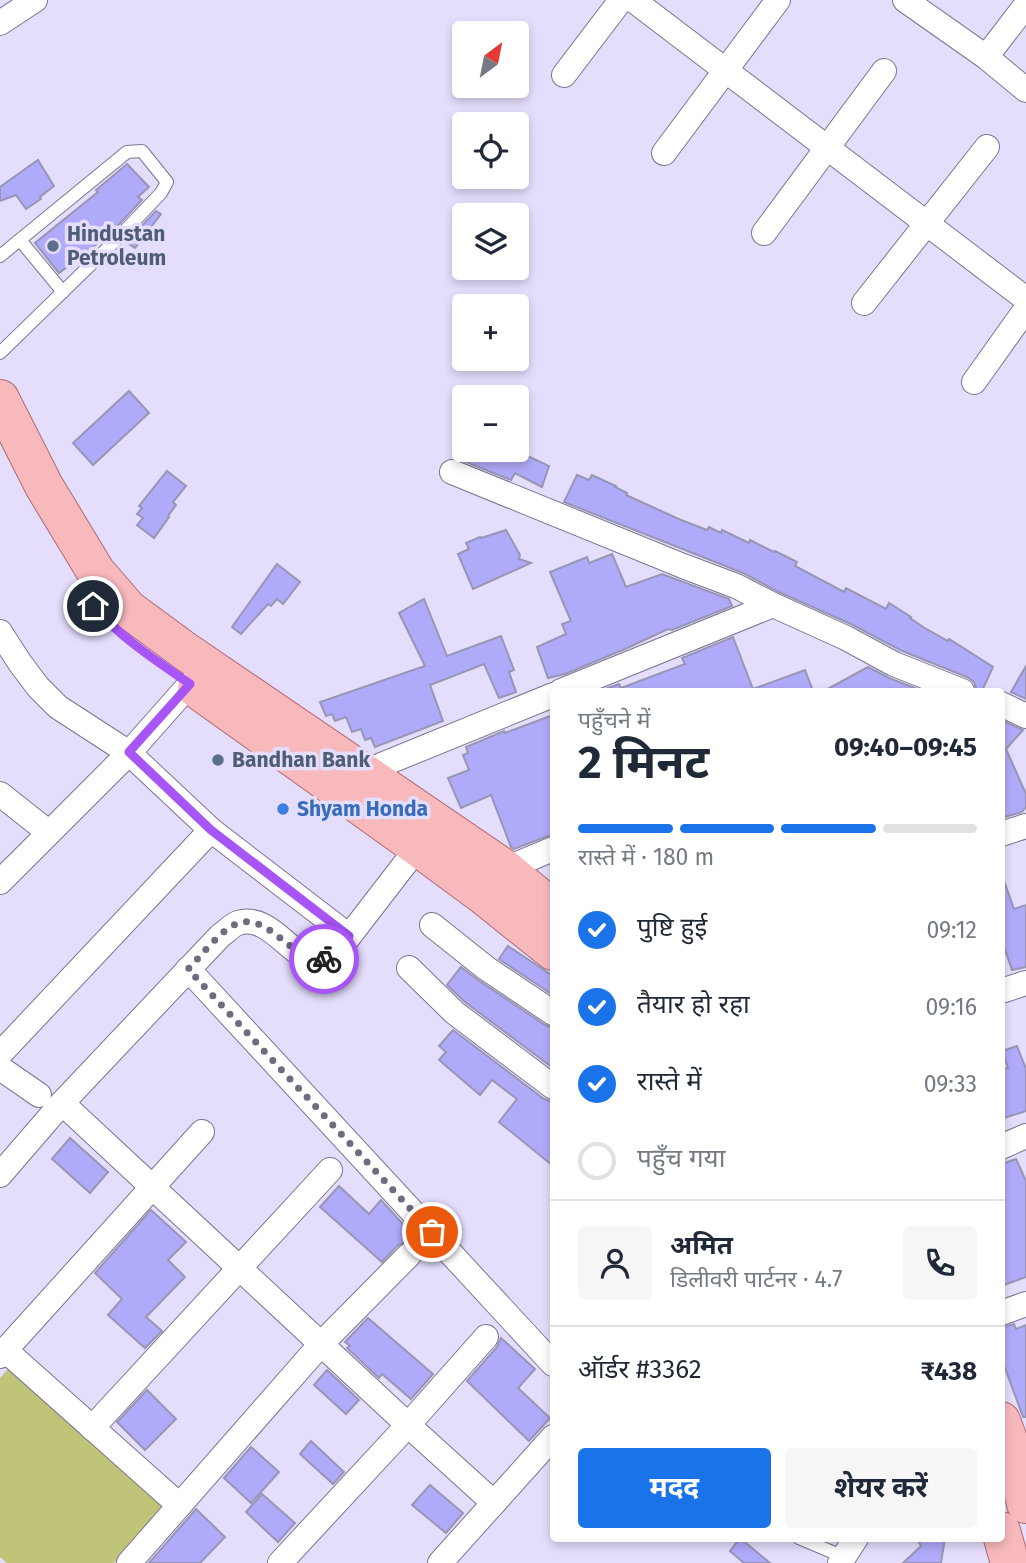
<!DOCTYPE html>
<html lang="hi">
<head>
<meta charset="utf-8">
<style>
	:root { --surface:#fff; --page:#f6f6f7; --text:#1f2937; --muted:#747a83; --line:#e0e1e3; --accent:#1a73e8 }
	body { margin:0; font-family:"Fira Sans","Noto Sans Devanagari",sans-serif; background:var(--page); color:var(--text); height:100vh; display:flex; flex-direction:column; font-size:26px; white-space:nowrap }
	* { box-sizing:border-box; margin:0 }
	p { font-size:23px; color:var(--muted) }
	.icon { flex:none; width:38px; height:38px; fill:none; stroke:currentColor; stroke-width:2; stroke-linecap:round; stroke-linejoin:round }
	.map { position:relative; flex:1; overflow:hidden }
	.side { position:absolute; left:550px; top:688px; width:455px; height:854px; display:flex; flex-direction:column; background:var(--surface); border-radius:7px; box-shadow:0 4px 10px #0003 }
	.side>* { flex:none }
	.needle { width:46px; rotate:32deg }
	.controls { position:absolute; left:452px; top:21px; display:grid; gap:14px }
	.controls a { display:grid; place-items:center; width:77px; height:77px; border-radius:7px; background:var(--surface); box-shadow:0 4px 10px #0003; font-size:35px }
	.pin { position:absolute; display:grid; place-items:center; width:60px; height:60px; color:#fff; margin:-30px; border:4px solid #fff; border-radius:50%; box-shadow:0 2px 7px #0007 }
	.courier { position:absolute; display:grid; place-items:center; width:70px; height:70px; margin:-35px; border:5px solid #a855f7; border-radius:50%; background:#fff; color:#222; box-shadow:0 2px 9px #0007 }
	.headline em { font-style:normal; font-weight:700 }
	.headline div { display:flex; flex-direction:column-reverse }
	.headline { display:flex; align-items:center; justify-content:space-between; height:119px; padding:0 28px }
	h1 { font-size:46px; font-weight:700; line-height:52px }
	.bar { display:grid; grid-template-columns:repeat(4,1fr); gap:10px 7px; align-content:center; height:84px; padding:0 28px }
	.bar i { height:9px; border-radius:5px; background:var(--line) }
	.bar .selected { background:var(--accent) }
	.bar p { grid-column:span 4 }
	.line { display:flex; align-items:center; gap:18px; padding:0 28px; border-top:2px solid var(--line) }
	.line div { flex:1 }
	.round { display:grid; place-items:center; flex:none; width:74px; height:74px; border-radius:7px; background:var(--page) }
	ol { padding:0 28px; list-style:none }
	li { display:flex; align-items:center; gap:21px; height:77px }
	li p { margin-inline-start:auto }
	li .icon { padding:7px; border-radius:50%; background:var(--accent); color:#fff; stroke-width:4 }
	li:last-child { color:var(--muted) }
	li i { width:38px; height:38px; border:4px solid var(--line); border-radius:50% }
	.action { display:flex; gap:14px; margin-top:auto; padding:14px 28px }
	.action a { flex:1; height:80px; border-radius:7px; background:var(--accent); color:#fff; font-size:28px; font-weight:700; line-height:80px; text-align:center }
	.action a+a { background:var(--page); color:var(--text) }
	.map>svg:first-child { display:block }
	.green { fill:#bfc478 }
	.building { fill:#b0aafa; stroke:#9796b3; stroke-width:2 }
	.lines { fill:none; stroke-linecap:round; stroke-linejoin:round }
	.service-casing { stroke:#7c7490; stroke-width:14 }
	.minor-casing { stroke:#7c7490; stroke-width:26 }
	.primary-casing { stroke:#af6a72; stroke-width:40 }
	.service { stroke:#fff; stroke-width:12 }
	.minor { stroke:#fff; stroke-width:24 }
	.primary { stroke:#f8b9bd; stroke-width:38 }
	.done { stroke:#706b7d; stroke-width:7; stroke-dasharray:0 12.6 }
	.route { stroke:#a855f7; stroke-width:9 }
	.service-dot { fill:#5c6f8a; stroke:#e5ddfc; stroke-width:2.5 }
	.shop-dot { fill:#3f7fe0; stroke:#e5ddfc; stroke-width:2.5 }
	.labels { text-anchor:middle; stroke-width:7; stroke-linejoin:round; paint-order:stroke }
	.service-label { font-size:21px; font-weight:bold; fill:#4e5e75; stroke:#e5ddfc; text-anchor:start }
	.shop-label { font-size:21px; font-weight:bold; fill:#366cbe; stroke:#e5ddfc; text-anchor:start }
</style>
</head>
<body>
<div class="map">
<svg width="1026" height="1563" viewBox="0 0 1026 1563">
	<rect width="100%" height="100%" fill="#e5ddfc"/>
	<polygon class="green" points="8,1369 164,1508 114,1563 7,1563 0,1557 0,1378"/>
	<g class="building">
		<polygon points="38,160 54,186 40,197 41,199 26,209 16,195 0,201 0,187"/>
		<polygon points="127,164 149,187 138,197 142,200 111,233 59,273 35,243 98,192 96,190"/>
		<polygon points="156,211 161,214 135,248 126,242"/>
		<polygon points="129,391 149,413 93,465 73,443"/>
		<polygon points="466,450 515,450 549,466 542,487 515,473 511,480 461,460"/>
		<polygon points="167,471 186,486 173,502 176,505 168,516 169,517 154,538 137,525 143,518 137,514 142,508 139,506"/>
		<polygon points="577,475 589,480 592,475 616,486 615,487 627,493 626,495 681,520 707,530 709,527 721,533 722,530 749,543 750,540 774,552 775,551 797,562 795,566 844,592 846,588 886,609 889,603 911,617 910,618 923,627 948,641 949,639 993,667 982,691 977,691 974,682 967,677 900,650 853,625 779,592 743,573 564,502"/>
		<polygon points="506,530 520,555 519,559 531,563 473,589 458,554 469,549 466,543 480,537 481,538"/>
		<polygon points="612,554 626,587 662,574 729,599 732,606 672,630 668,629 625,649 565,674 548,678 537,647 566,634 562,624 571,621 550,572 587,557 589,563"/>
		<polygon points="277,564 300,582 283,604 277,599 271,606 268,604 241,634 232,627"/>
		<polygon points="424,599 447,656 501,636 514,670 509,672 516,692 499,698 484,664 430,685 443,721 375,747 371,738 365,740 361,729 352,732 346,717 335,721 332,714 326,716 320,702 425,666 399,613"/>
		<polygon points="733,637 753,689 805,670 813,691 600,691 619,684 621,688 685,664 682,658"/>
		<polygon points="1026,666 1026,699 1011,692"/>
		<polygon points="868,667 889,678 922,691 824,691"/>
		<polygon points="553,715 553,834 514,849 511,847 491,795 461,808 448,778 469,770 463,755 468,753 466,747 504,731 505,733"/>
		<polygon points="1001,720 1023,730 1006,749 1026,794 1026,807 1022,812 1001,818"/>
		<polygon points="1001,878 1003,878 1014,909 1026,905 1026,967 1012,970 1001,938"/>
		<polygon points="508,946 553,976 553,995 499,959"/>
		<polygon points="461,967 478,980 545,1025 553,1028 553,1068 465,1002 447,985"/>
		<polygon points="453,1030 544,1099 553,1102 553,1166 499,1122 517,1099 492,1080 480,1095 439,1060 446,1052 439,1046"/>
		<polygon points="1017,1046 1026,1069 1026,1111 1001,1119 1001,1070 1008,1068 1002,1051"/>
		<polygon points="70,1138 108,1172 90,1193 52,1159"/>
		<polygon points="1016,1159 1026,1181 1026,1277 1001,1286 1001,1164"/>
		<polygon points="339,1186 369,1214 381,1200 413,1235 408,1241 398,1245 382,1262 320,1207"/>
		<polygon points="151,1210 186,1242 168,1260 185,1277 146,1317 162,1331 145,1348 108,1315 122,1299 95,1273"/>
		<polygon points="368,1318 433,1374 411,1399 382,1374 379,1378 347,1348 350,1346 345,1342"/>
		<polygon points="1014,1324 1016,1329 1026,1325 1026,1417 1023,1417 1001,1357 1001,1328"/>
		<polygon points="501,1338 535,1369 518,1388 550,1418 529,1441 467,1381 497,1347"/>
		<polygon points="327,1370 359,1400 346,1414 314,1385"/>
		<polygon points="147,1390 176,1419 145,1450 117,1422"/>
		<polygon points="311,1441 344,1472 333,1484 300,1454"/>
		<polygon points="251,1447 279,1472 251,1503 224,1478"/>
		<polygon points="430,1485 463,1513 446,1533 412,1505"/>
		<polygon points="262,1494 295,1523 278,1542 246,1512"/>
		<polygon points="196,1509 225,1537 200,1563 149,1563"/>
		<polygon points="740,1538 770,1563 744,1563 730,1551"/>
		<polygon points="917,1538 945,1538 941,1563 903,1563 921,1546"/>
	</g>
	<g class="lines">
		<g class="service-casing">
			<g id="service">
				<polyline points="20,240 63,292"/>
				<polyline points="0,256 127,152 142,151 167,182 161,193 116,240 0,353"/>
				<polyline points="799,1538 844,1557"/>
			</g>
		</g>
		<g class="minor-casing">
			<g id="minor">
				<polyline points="633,0 1026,299"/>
				<polyline points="905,0 986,57 1026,90"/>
				<polyline points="0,23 35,0"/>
				<polyline points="986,57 1026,5"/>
				<polyline points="564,75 621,0"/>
				<polyline points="664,153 778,0"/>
				<polyline points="764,233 884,71"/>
				<polyline points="864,303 987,147"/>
				<polyline points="974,382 1026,309"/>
				<polyline points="452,472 683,566 736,586 773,605 846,638 894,664 962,691"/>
				<polyline points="0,632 20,663 38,687 58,707 129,753 211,830 349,936"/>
				<polyline points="561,691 773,605"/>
				<polyline points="1001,704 1026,716"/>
				<polyline points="364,772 553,695"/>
				<polyline points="0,794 48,832"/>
				<polyline points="1001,834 1026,826"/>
				<polyline points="505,869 553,849"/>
				<polyline points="0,882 129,753 190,684"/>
				<polyline points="432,925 486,968 553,1013"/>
				<polyline points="409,968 455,1013 553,1087"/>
				<polyline points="188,969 553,1364"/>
				<polyline points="1001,991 1026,983"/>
				<polyline points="0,1054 211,830"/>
				<polyline points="0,1068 39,1095"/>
				<polyline points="62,1103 408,1425 494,1503"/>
				<polyline points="1001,1147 1026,1136"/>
				<path d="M0,1175L62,1103L220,936C226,932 232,925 238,923C270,913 290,958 316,960C324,961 331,956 337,952L418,847"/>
				<polyline points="1001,1313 1026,1304"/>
				<polyline points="5,1350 179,1505"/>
				<polyline points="0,1356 202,1132"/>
				<polyline points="92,1428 330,1170"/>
				<polyline points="129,1563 321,1344 409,1255"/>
				<polyline points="280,1563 408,1425 486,1337"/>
				<polyline points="440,1563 553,1437"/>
				<polyline points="840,1563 856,1538"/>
			</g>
		</g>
		<g class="primary-casing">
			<g id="primary">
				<polyline points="0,399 44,486 96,572 128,609 185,651 505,869 553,909"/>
				<polyline points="197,689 418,847 483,895 553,951"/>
				<polyline points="1001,1421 1016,1461 1026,1504"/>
				<polyline points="1001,1531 1010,1563"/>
			</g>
		</g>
		<use href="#service" class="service"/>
		<use href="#minor" class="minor"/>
		<use href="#primary" class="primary"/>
	</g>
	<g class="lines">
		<path class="done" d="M324,959C293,964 268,910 236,924C221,930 200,957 188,969L432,1232"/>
		<path class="route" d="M93,606C120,637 155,660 190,684L129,752L211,830L349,936L337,952L324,959"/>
	</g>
	<g class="service-dot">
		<circle cx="53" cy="246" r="7"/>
		<circle cx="218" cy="760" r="7"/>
	</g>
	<circle class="shop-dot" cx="283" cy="809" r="7"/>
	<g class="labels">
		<g class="service-label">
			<text x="67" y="241">Hindustan<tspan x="67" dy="24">Petroleum</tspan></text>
			<text x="232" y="767">Bandhan Bank</text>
		</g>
		<g class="shop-label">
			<text x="297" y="816">Shyam Honda</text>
		</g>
	</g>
</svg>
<div class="controls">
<a><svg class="needle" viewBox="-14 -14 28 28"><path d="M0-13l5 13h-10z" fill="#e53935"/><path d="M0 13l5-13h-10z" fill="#747a83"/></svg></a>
<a><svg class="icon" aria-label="locate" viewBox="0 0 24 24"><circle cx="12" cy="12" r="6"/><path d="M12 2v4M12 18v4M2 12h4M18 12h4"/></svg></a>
<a><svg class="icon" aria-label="layers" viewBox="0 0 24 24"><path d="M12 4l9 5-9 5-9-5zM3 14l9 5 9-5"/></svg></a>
<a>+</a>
<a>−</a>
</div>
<div class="pin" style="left:432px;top:1232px;background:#ea580c"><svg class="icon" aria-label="bag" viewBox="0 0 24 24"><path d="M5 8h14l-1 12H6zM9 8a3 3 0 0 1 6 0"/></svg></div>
<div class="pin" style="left:93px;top:606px;background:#1f2937"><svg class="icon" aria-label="home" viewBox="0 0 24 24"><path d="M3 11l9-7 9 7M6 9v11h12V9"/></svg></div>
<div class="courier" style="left:324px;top:959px"><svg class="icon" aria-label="bike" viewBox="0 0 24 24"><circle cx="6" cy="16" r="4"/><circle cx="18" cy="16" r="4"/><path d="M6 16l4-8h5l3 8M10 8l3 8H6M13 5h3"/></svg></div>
<section class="side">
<div class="headline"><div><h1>2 मिनट</h1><p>पहुँचने में</p></div><em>09:40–09:45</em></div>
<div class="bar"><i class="selected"></i><i class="selected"></i><i class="selected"></i><i></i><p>रास्ते में · 180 m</p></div>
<ol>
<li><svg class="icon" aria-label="check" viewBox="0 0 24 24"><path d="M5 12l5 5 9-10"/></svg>पुष्टि हुई<p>09:12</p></li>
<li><svg class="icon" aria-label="check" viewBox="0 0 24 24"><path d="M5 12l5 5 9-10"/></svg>तैयार हो रहा<p>09:16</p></li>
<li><svg class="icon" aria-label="check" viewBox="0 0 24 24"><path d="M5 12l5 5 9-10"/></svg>रास्ते में<p>09:33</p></li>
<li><i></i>पहुँच गया</li>
</ol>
<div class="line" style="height:126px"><a class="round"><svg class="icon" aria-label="person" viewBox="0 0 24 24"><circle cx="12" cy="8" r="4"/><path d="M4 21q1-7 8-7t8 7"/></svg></a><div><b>अमित</b><p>डिलीवरी पार्टनर · 4.7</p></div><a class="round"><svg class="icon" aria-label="phone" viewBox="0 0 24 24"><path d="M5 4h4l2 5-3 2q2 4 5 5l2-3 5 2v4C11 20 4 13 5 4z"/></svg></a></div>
<div class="line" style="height:91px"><div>ऑर्डर #3362</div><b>₹438</b></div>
<div class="action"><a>मदद</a><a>शेयर करें</a></div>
</section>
</div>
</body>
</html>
